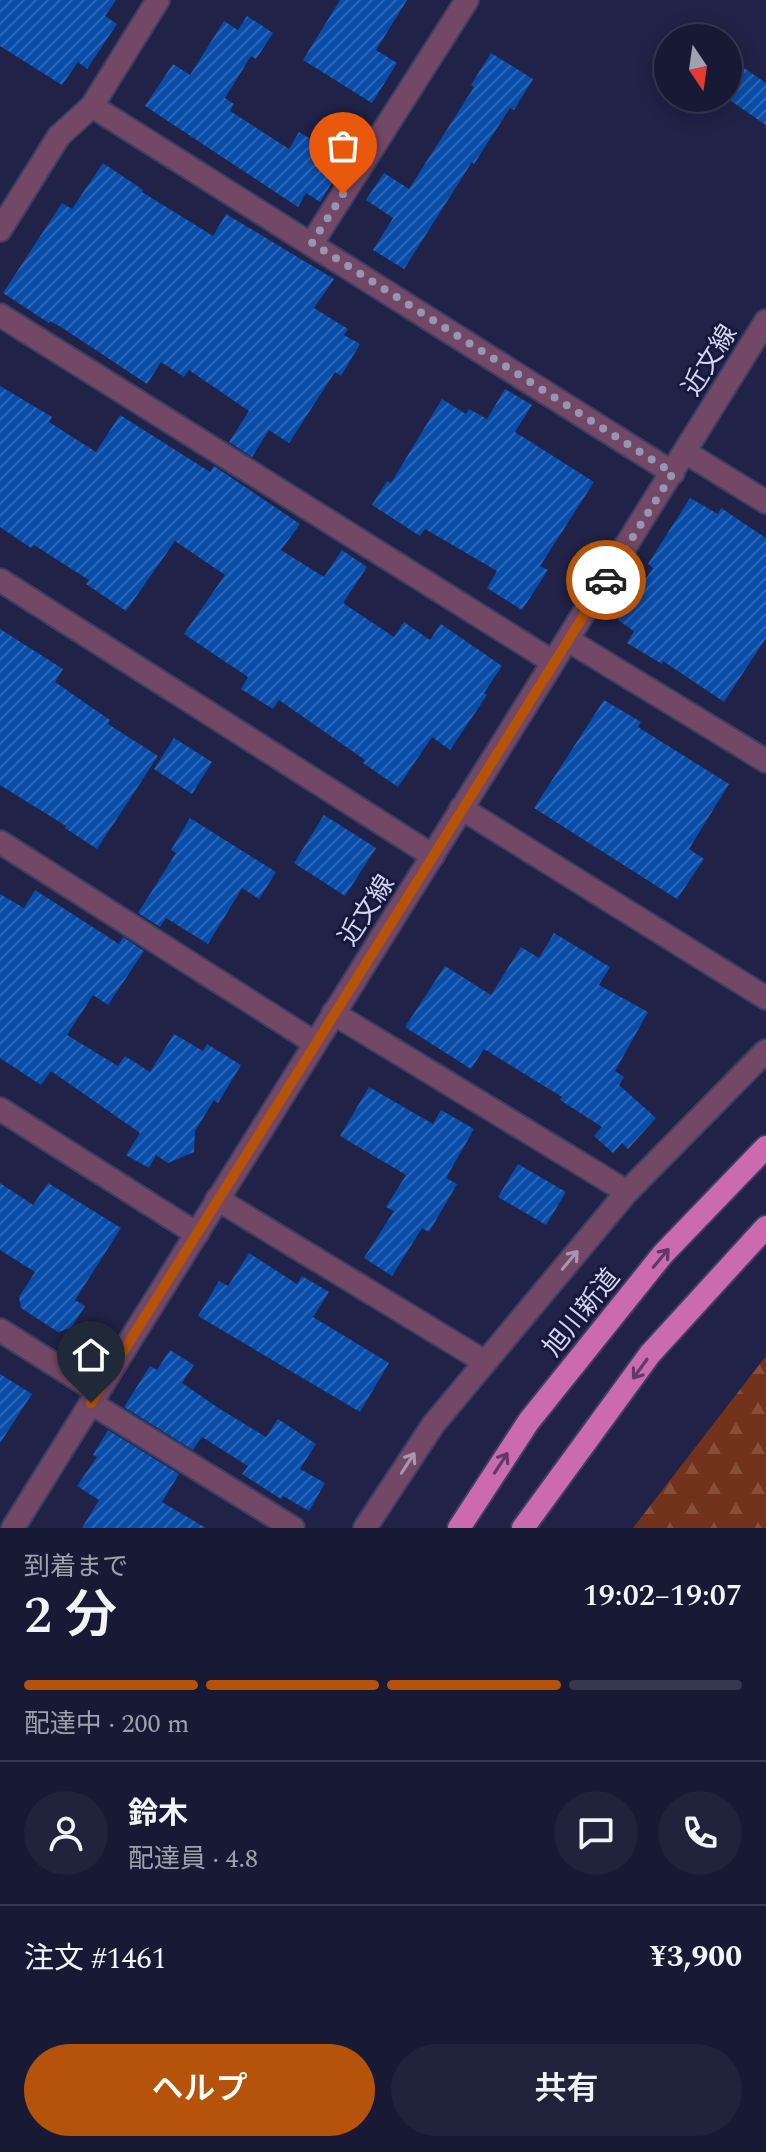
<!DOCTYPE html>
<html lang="ja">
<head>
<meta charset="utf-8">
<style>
	:root { --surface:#181a35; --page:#21233d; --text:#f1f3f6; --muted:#9fa1ad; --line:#363850; --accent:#b45309 }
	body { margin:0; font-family:Spectral,"Noto Sans JP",serif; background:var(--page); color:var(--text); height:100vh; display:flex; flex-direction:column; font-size:30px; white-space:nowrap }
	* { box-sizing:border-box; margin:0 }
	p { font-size:26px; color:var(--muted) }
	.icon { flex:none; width:44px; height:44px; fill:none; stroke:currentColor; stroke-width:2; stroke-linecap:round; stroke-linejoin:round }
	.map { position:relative; height:1528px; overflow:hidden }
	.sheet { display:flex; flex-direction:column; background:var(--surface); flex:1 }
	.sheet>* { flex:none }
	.needle { width:52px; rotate:167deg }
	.tools { position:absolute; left:654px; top:24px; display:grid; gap:16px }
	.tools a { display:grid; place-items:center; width:88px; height:88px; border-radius:50%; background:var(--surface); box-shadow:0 4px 20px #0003,0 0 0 2px var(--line); font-size:40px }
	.pin { position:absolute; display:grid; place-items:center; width:68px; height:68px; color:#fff; margin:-82px -34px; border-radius:50% 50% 50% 0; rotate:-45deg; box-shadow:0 0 8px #0007 }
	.pin .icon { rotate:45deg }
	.courier { position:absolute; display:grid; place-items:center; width:80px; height:80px; margin:-40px; border:6px solid #b45309; border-radius:50%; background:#fff; color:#222; box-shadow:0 2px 10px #0007 }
	.overview em { font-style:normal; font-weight:600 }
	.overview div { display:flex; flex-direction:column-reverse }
	.overview { display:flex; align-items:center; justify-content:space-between; height:136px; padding:0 24px }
	h1 { font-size:52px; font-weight:600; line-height:60px }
	.bar { display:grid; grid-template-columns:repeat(4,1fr); gap:12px 8px; align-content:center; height:96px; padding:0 24px }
	.bar i { height:10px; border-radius:6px; background:var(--line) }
	.bar .current { background:var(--accent) }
	.bar p { grid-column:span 4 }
	.line { display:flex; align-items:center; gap:20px; padding:0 24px; border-top:2px solid var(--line) }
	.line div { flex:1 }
	.round { display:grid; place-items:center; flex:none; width:84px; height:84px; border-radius:42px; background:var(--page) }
	.button { display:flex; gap:16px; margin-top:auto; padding:16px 24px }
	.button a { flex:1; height:92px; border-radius:48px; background:var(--accent); color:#fff; font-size:32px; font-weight:600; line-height:92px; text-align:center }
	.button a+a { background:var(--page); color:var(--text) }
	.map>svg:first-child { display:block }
	.forest { fill:url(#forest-firs) }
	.building { fill:url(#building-hatch) }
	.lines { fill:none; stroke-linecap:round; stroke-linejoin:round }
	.minor-casing { stroke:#3c3f62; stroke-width:26 }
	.tertiary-casing { stroke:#3c3f62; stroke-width:26 }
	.trunk-casing { stroke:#3c3f62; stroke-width:26 }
	.minor { stroke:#734766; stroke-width:22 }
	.tertiary { stroke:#734766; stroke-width:22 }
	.trunk { stroke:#cc6ab0; stroke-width:22 }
	.oneway { stroke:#5f396a }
	.oneway2 { stroke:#a796b1 }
	.done { stroke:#9497b4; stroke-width:8; stroke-dasharray:0 14.4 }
	.route { stroke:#b45309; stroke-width:10 }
	.labels { text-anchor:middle; stroke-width:6; stroke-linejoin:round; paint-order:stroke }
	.street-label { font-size:26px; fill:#d2d6ef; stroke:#17183c }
</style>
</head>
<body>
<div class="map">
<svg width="766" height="1528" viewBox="0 0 766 1528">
	<defs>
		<pattern id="forest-firs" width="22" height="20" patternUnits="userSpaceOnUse" patternTransform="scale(2)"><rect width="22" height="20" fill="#73321b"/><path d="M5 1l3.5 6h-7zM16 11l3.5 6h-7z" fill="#864f3c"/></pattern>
		<pattern id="building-hatch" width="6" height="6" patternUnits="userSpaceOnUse" patternTransform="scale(2)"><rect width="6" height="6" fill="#094daa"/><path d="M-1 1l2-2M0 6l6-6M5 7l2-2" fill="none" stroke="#2c66b6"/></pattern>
	</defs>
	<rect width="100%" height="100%" fill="#202247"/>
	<polygon class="forest" points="766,1356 766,1528 633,1528"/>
	<g class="building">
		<polygon points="0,0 116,0 105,16 117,24 87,69 78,62 62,85 0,46"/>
		<polygon points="340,0 407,0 376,50 397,63 372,103 303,60"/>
		<polygon points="247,16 273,33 256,59 251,56 225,98 234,104 230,111 289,149 299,132 346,160 320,202 306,193 298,207 145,106 173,64 190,75 224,21 238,30"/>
		<polygon points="491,53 533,79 514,110 510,108 474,164 472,162 404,269 373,250 393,218 366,200 384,173 409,189 474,87 471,85"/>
		<polygon points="728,57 766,83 766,125 728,99"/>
		<polygon points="103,163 143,190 142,192 213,236 226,214 334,279 314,308 348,329 344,335 360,344 341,376 335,372 289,443 269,430 252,457 229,442 249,411 189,370 184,377 161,362 147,384 61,327 50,321 49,323 3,293 62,203 72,209"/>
		<polygon points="0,386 52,417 49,422 96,452 120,415 210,472 214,466 300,524 281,550 324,577 342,550 367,567 343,603 394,637 404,622 430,640 441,624 502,666 484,693 487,695 450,750 432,737 398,787 363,763 365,760 279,700 273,709 241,689 248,677 184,634 225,575 175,541 126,611 86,584 89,580 34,545 31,548 0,527"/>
		<polygon points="505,389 532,405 515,432 594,482 540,566 548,570 522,610 487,588 497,571 425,529 420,536 372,505 387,481 391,483 442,399 466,414 469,409 487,419"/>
		<polygon points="690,498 718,514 721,508 766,538 766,638 724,702 663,661 662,664 627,643 634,631 618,620 653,568 648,564"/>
		<polygon points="0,629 63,669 55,682 110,720 108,724 158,756 97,849 65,828 66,826 0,785"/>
		<polygon points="604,700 641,722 638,727 729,784 689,849 704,859 677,899 534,808"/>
		<polygon points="174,738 212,762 192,794 154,769"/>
		<polygon points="324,815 376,848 345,896 294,863"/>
		<polygon points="190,818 276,872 259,899 242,888 208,944 166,918 160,927 138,913 176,853 171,850"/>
		<polygon points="35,890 119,944 123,937 144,951 108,1005 93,995 67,1035 118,1066 125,1056 150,1072 174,1034 203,1051 207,1044 241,1065 218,1103 214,1100 195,1131 194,1152 168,1163 156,1155 149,1168 126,1155 140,1133 51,1071 41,1085 0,1058 0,894 24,908"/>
		<polygon points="554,933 610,967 599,985 648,1012 615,1071 624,1077 619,1085 656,1118 628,1149 622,1143 613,1153 594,1136 602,1127 560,1100 562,1097 484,1049 471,1069 405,1027 445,966 491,995 521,947 539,958"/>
		<polygon points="369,1087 433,1124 441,1110 474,1129 446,1178 457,1184 429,1232 422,1228 392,1276 364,1258 394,1211 386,1207 406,1175 340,1136"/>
		<polygon points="518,1164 566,1192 546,1225 498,1197"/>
		<polygon points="0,1183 33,1205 48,1183 121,1228 75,1300 85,1306 71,1328 58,1332 21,1308 19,1297 35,1272 0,1250"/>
		<polygon points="249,1253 297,1284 302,1276 329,1292 313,1317 389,1363 360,1412 198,1316 219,1281 228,1286"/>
		<polygon points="170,1350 194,1365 182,1383 220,1409 266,1437 278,1419 316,1444 300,1469 325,1483 309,1511 283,1496 281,1499 242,1474 248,1466 202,1437 193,1450 124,1407 150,1366 157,1370"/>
		<polygon points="0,1374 32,1394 0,1443"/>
		<polygon points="108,1430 179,1474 162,1502 206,1528 82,1528 99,1500 77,1486 97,1457 93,1455"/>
	</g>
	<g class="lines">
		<g class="minor-casing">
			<g id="minor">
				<polyline points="92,106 673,473"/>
				<polyline points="0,230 59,136 92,106 158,0"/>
				<polyline points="312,243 467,0"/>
				<polyline points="0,315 553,662"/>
				<polyline points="685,452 766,502"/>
				<polyline points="0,580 433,856"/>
				<polyline points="568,640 766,761"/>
				<polyline points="461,808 766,998"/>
				<polyline points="0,842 315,1043"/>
				<polyline points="333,1013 627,1192"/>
				<polyline points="0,1109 197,1234"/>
				<polyline points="217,1199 485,1362"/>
				<polyline points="0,1330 98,1392"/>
				<polyline points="91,1403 293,1528"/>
				<polyline points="365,1528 433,1425 627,1192 766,1051"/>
			</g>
		</g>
		<g class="tertiary-casing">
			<polyline id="tertiary" points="13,1528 766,321"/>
		</g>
		<g class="trunk-casing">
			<g id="trunk">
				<polyline points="459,1528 529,1421 663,1254 766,1147"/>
				<polyline points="523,1528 650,1354 766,1227"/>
			</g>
		</g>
		<use href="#minor" class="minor"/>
		<use href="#tertiary" class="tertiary"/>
		<use href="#trunk" class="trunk"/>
	</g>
	<defs><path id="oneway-shaft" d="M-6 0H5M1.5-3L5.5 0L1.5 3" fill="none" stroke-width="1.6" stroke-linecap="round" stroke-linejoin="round" transform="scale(2)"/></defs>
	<g class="oneway">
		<use href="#oneway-shaft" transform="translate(661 1258) rotate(-50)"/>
		<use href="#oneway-shaft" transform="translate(640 1369) rotate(126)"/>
		<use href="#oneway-shaft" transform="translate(501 1463) rotate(-57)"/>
	</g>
	<g class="oneway2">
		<use href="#oneway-shaft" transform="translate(570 1260) rotate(-50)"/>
		<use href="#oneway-shaft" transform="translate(408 1463) rotate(-57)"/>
	</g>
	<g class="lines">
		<polyline class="done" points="343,194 312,243 673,473 606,580"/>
		<polyline class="route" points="91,1403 606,580"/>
	</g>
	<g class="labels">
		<g class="street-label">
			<text transform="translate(709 360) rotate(-58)" y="9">近文線</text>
			<text transform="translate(366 910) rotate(-57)" y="9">近文線</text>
			<text transform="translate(581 1312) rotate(-51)" y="9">旭川新道</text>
		</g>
	</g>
</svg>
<div class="tools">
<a><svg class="needle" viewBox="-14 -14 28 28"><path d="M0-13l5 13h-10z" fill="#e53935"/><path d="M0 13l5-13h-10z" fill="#9fa1ad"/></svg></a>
</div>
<div class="pin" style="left:343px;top:194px;background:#ea580c"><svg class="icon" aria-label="bag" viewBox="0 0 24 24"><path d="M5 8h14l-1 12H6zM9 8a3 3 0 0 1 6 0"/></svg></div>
<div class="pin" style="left:91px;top:1403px;background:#1f2937"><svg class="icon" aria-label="home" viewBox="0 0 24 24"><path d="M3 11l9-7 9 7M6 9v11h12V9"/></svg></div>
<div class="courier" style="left:606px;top:580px"><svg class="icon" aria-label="car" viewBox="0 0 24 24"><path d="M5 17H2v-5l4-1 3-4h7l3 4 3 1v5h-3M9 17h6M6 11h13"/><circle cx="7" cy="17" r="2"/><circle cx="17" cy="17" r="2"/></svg></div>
</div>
<section class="sheet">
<div class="overview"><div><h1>2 分</h1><p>到着まで</p></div><em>19:02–19:07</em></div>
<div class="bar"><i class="current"></i><i class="current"></i><i class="current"></i><i></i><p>配達中 · 200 m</p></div>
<div class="line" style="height:144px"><a class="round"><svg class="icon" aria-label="person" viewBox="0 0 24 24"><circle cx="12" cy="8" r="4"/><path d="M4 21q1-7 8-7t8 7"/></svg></a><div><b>鈴木</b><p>配達員 · 4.8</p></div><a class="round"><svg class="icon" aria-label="chat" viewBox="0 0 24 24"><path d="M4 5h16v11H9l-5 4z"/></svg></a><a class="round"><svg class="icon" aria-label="phone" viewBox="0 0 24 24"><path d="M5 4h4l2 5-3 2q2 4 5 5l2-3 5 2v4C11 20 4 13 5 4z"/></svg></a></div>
<div class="line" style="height:104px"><div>注文 #1461</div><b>¥3,900</b></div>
<div class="button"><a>ヘルプ</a><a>共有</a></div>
</section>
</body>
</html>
